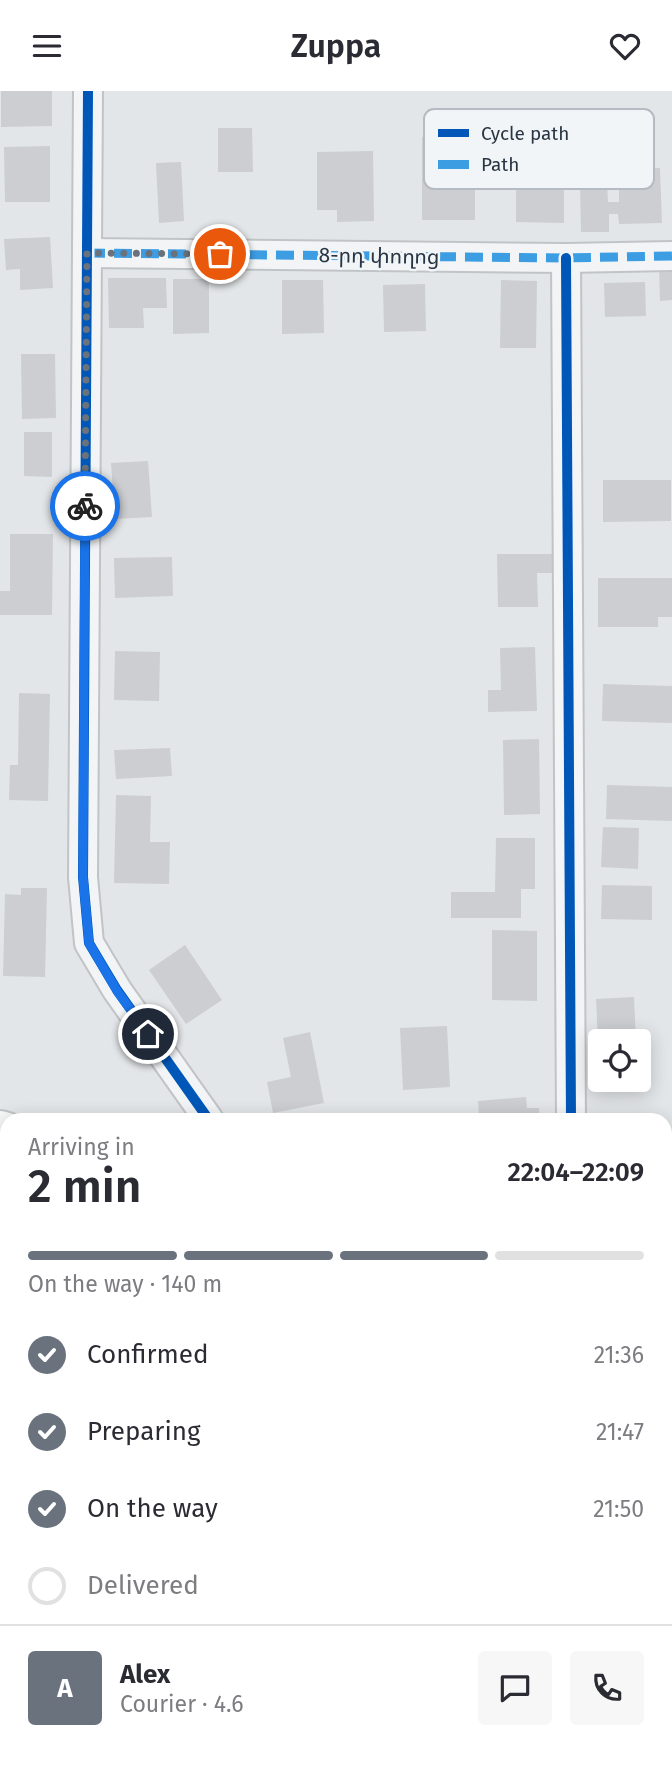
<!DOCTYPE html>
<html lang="en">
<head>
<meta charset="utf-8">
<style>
	:root { --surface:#fff; --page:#f7f7f7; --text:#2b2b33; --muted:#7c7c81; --line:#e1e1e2; --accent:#6a737d }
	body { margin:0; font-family:"Fira Sans","Noto Sans Armenian",sans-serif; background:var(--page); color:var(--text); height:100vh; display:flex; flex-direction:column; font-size:26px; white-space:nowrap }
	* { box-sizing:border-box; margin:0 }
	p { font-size:23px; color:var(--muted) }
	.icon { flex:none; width:38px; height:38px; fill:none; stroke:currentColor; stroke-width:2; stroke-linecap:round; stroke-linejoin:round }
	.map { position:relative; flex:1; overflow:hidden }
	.side { position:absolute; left:0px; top:1022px; width:672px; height:653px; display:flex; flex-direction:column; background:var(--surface); border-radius:21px 21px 0 0; box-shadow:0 4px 18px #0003 }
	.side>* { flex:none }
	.buttons { position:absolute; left:588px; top:938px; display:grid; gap:14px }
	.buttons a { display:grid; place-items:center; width:63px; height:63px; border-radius:7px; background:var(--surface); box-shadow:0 4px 18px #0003; font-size:35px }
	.pin { position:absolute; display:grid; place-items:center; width:60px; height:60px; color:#fff; margin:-30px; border:4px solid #fff; border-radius:50%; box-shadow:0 2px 7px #0007 }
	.courier { position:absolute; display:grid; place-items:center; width:70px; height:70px; margin:-35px; border:5px solid #1a73e8; border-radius:50%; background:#fff; color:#222; box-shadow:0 2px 9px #0007 }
	.headline em { font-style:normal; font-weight:600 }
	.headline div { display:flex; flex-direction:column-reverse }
	.headline { display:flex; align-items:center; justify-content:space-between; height:119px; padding:0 28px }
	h1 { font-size:46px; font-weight:600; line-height:52px }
	.bar { display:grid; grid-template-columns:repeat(4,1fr); gap:10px 7px; align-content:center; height:84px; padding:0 28px }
	.bar i { height:9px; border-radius:5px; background:var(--line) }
	.bar .on { background:var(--accent) }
	.bar p { grid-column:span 4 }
	.line { display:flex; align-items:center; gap:18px; padding:0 28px; border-top:2px solid var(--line) }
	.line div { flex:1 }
	.round { display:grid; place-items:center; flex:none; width:74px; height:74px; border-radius:7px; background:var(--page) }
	ol { padding:0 28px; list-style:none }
	li { display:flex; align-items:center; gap:21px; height:77px }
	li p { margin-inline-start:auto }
	li .icon { padding:7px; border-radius:50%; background:var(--accent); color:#fff; stroke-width:4 }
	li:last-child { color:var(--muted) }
	li i { width:38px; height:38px; border:4px solid var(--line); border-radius:50% }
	header { display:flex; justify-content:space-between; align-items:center; height:91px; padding:0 28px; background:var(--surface); font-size:32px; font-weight:600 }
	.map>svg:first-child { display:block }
	.building { fill:#ccced1 }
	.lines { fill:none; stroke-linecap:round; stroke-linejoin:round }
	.street-casing { stroke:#c1c4c6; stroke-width:32 }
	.secondary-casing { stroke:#c1c4c6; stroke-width:42 }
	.street { stroke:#f2f4f5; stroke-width:28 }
	.secondary { stroke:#f6f7f7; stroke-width:38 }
	.quiet { stroke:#3d9de3; stroke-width:9; stroke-dasharray:18 9; stroke-linecap:butt }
	.cycleway-casing { stroke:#f1f5f8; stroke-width:15 }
	.cycleway { stroke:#0057b8; stroke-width:10 }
	.done { stroke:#6a737d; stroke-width:7; stroke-dasharray:0 12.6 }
	.route { stroke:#1a73e8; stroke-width:9 }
	.labels { text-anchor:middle; stroke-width:5; stroke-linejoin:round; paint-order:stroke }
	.street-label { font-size:21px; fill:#293543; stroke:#f1f5f8 }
	.key { fill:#f1f5f8; stroke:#b5bbc2; stroke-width:2 }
	.key-label { font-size:19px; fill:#293543 }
</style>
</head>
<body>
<header><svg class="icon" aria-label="menu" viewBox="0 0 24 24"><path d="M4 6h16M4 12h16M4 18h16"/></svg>Zuppa<svg class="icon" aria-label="heart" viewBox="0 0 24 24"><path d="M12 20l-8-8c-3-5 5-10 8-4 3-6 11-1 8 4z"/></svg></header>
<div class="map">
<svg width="672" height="1674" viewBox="0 0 672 1674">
	<rect width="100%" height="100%" fill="#e3e6e8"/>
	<g class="building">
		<polygon points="1,0 52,0 52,35 1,36"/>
		<polygon points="218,37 252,37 253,81 218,81"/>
		<polygon points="422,46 475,47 475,129 422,129"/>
		<polygon points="50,55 50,111 5,111 4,56"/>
		<polygon points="373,60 374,130 337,131 337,119 317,119 317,61"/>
		<polygon points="181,71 184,130 159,132 156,72"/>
		<polygon points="516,74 564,74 564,132 516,131"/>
		<polygon points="660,77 662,132 619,133 618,123 609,123 609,141 581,141 580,92 607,92 608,111 619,111 619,78"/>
		<polygon points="50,146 53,197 20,199 20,178 6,179 4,148"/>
		<polygon points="659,176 672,176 672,209 660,210"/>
		<polygon points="108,187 166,187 167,217 143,217 144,237 109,237"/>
		<polygon points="173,188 209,188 209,242 173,243"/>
		<polygon points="282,189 323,189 324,242 282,243"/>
		<polygon points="501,189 537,190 536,257 500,257"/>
		<polygon points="645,191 646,225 605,226 604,192"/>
		<polygon points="425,193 426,240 384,241 383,194"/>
		<polygon points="21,263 55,263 56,327 22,328"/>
		<polygon points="24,341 52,341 52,386 24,385"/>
		<polygon points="148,370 152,426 115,428 111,372"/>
		<polygon points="603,389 671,389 671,430 603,431"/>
		<polygon points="10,443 53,443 52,524 0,524 0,500 10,500"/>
		<polygon points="497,463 556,463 556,482 537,482 538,516 498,516"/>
		<polygon points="172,466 173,505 115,507 114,467"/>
		<polygon points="598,487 672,487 672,526 658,526 658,536 598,536"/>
		<polygon points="535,556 537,620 488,621 488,599 501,599 500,557"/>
		<polygon points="115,560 160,561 159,610 114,609"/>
		<polygon points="603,593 672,595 672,632 602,630"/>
		<polygon points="19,602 50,603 48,710 9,709 10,674 18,674"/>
		<polygon points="539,648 540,723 504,724 503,649"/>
		<polygon points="170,657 172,685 116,688 114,659"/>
		<polygon points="607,694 672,696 672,730 606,728"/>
		<polygon points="116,704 151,705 150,751 170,751 169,793 114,792"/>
		<polygon points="603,736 639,737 638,778 601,776"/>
		<polygon points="496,747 535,747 535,798 521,798 521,827 451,827 451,801 495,801"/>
		<polygon points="602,794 652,795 652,829 601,828"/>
		<polygon points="21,797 47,797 45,886 3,885 5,803 21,804"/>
		<polygon points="492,839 537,840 537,910 492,909"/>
		<polygon points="185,854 222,909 186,933 149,879"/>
		<polygon points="634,906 636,950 598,950 596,908"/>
		<polygon points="447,935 450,996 403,999 400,937"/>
		<polygon points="310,941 324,1012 273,1022 267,991 291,986 283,947"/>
		<polygon points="526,1006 527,1017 539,1017 540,1029 494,1029 493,1025 479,1025 478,1010"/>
		<polygon points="1,1295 7,1296 7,1346 0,1344"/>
		<polygon points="0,1395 7,1396 7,1438 0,1436"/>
		<polygon points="0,1486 7,1488 7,1529 0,1528"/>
		<polygon points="0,1575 5,1577 1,1596 0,1595"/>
	</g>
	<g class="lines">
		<g class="street-casing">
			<g id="street">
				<polyline points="88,0 83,786 89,852 117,899 209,1029"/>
				<polyline points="87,162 566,167 672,165"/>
				<polyline points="566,167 571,1029"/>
				<polyline points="665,1432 665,1450"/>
				<polyline points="665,1659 672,1659"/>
			</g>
		</g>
		<g class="secondary-casing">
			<g id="secondary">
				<polyline points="0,1039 7,1041"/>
				<polyline points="665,1151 672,1151"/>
			</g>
		</g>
		<use href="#street" class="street"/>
		<use href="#secondary" class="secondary"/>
		<g class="quiet">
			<polyline points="87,162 566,167 672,165"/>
			<polyline points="665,1432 665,1450"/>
			<polyline points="665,1659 672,1659"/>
		</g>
		<g class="cycleway-casing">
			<g id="cycleway">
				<polyline points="88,0 83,786 89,852 117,899 209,1029"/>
				<polyline points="566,167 571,1029"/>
			</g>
		</g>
		<use href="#cycleway" class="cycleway"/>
	</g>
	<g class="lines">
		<polyline class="done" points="85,415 87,162 220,163"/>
		<polyline class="route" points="85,415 83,786 89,852 117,900 148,943"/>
	</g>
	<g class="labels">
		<g class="street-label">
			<text transform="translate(379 165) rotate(1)" y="7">8-րդ փողոց</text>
		</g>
	</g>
	<rect x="424" y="18" width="230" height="80" rx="10" class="key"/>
	<rect x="438" y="38" width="31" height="8" fill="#0057b8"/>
	<rect x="438" y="69" width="31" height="9" fill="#3d9de3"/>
	<g class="key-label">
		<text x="481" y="49">Cycle path</text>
		<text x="481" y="80">Path</text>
	</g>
</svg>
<div class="buttons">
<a><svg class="icon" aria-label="locate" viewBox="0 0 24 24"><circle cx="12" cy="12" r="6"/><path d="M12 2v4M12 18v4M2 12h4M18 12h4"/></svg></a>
</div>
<div class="pin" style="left:220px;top:163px;background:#ea580c"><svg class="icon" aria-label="bag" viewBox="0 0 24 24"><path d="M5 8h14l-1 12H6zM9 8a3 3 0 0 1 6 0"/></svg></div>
<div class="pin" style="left:148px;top:943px;background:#1f2937"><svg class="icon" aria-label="home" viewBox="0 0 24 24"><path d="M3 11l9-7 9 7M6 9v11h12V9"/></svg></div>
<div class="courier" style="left:85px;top:415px"><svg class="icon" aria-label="bike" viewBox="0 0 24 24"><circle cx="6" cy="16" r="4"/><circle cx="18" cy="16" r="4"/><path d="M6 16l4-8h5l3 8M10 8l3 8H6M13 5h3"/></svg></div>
<section class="side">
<div class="headline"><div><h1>2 min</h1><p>Arriving in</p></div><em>22:04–22:09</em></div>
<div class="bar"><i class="on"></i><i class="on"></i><i class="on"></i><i></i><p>On the way · 140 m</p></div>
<ol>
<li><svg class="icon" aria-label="check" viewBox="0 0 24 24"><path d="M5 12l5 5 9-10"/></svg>Confirmed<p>21:36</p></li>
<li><svg class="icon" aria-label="check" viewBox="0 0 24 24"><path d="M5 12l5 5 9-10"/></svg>Preparing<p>21:47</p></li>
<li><svg class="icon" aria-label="check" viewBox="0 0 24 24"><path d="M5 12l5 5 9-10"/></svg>On the way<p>21:50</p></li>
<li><i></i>Delivered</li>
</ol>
<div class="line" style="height:126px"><b class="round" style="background:var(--accent);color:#fff">A</b><div><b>Alex</b><p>Courier · 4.6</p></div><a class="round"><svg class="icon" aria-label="chat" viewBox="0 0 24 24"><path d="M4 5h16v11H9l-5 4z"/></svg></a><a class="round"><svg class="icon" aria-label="phone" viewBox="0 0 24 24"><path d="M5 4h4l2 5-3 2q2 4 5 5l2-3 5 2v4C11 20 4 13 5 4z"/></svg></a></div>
</section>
</div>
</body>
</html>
